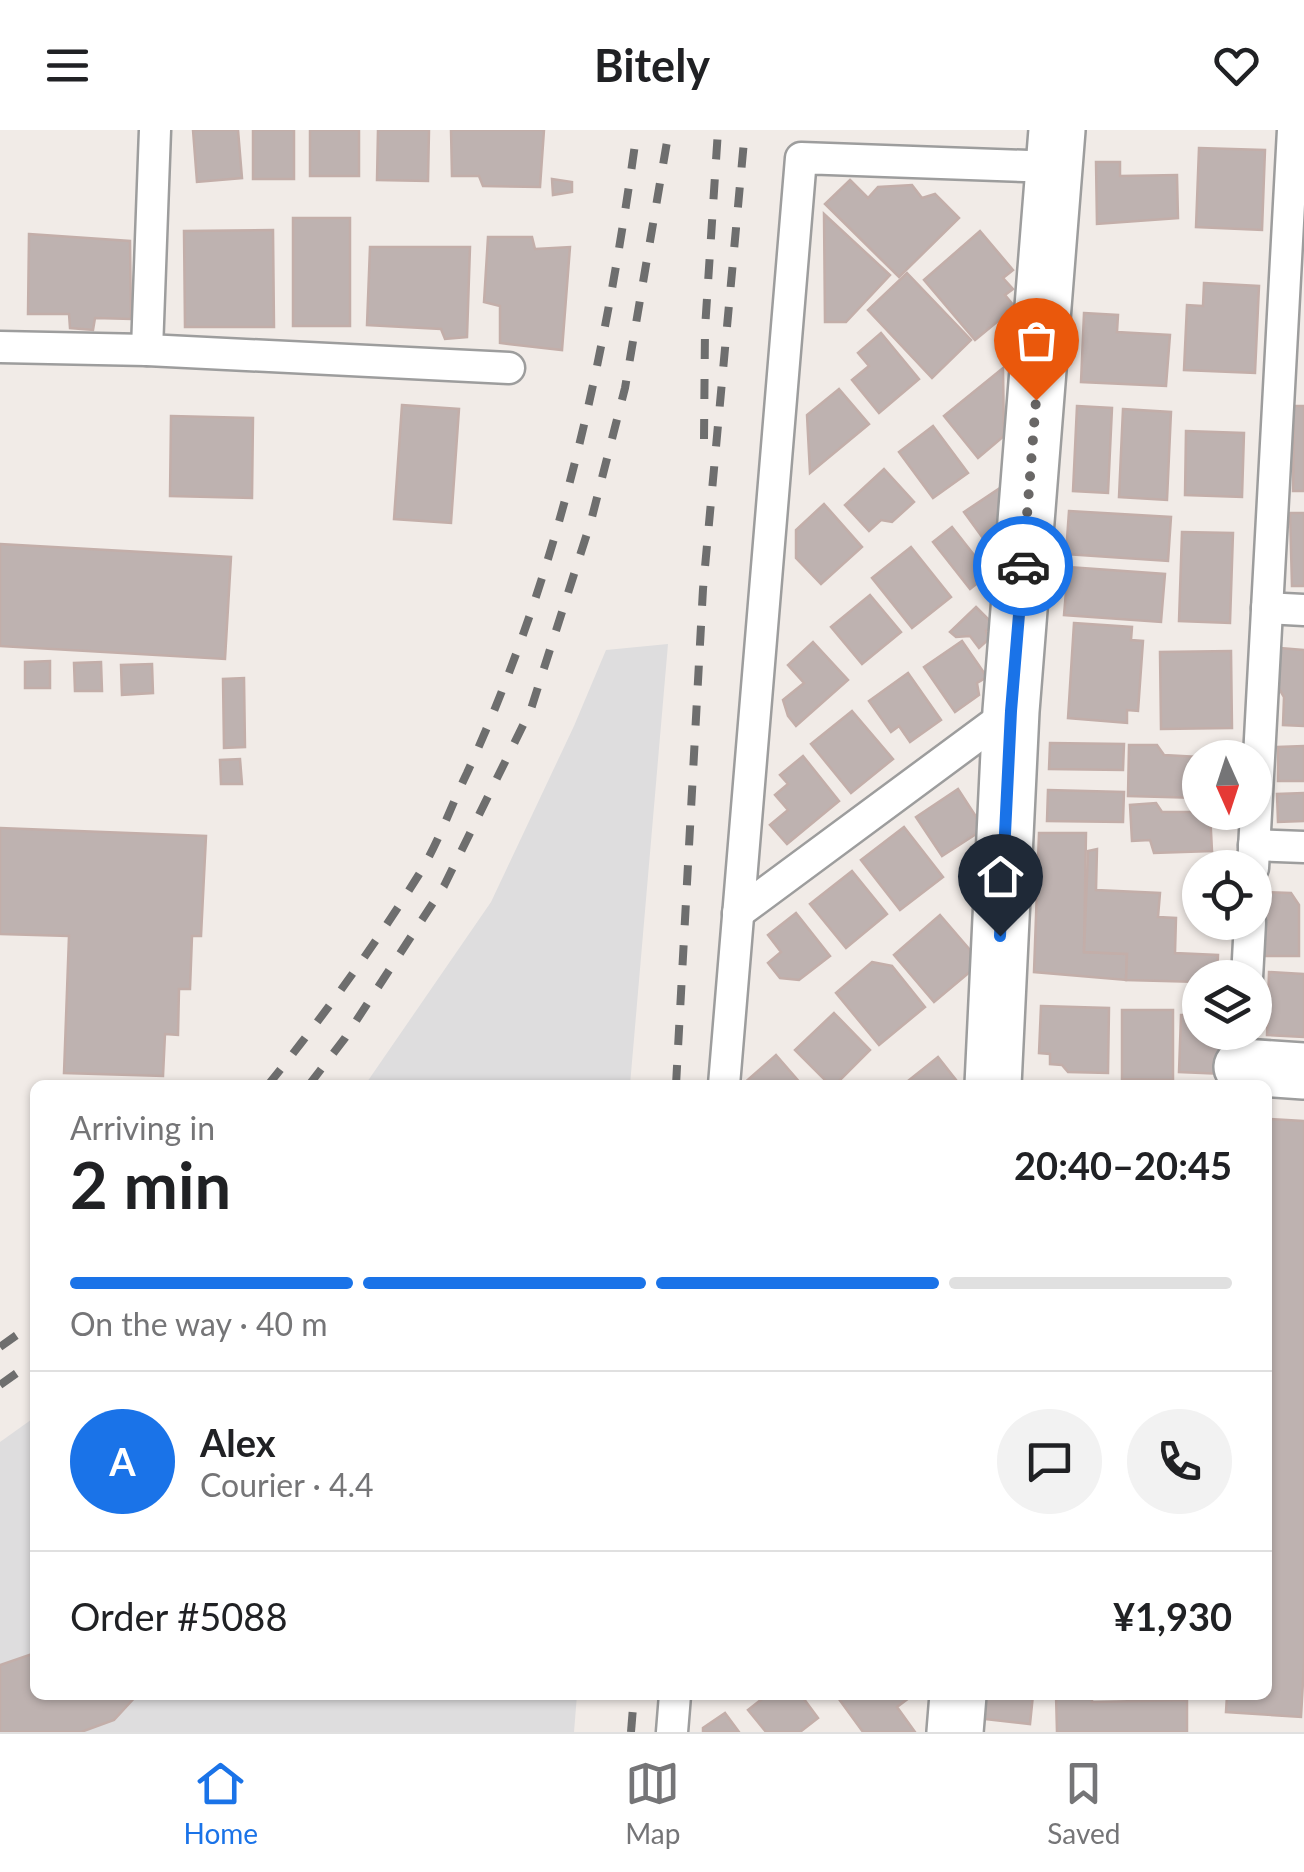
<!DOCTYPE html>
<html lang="en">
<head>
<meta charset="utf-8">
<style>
	:root { --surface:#fff; --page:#f2f2f2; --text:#202124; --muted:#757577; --line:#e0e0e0; --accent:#1a73e8 }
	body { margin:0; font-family:Lato,sans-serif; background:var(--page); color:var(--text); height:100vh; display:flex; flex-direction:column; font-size:38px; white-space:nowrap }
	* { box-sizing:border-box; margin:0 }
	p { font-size:32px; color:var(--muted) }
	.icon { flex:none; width:55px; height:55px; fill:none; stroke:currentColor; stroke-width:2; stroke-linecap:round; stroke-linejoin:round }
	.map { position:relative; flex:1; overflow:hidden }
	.side { position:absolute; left:30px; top:950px; width:1242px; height:620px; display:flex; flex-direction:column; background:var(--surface); border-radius:15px; box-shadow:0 2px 8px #0004 }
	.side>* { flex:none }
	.needle { width:65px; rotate:177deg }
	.tools { position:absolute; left:1182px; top:610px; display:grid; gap:20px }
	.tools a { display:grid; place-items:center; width:90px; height:90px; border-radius:50%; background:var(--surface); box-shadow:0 2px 8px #0004; font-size:50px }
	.pin { position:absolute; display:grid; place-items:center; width:85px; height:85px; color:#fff; margin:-102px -42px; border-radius:50% 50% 50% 0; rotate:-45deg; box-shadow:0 0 10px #0007 }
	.pin .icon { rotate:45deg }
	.courier { position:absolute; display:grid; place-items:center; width:100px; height:100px; margin:-50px; border:8px solid #1a73e8; border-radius:50%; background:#fff; color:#222; box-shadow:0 2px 12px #0007 }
	.overview em { font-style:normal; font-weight:700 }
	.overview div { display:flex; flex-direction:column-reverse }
	.overview { display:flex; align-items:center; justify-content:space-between; height:170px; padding:0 40px }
	h1 { font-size:65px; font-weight:700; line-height:75px }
	.bar { display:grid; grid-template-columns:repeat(4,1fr); gap:15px 10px; align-content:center; height:120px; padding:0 40px }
	.bar i { height:12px; border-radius:8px; background:var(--line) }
	.bar .on { background:var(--accent) }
	.bar p { grid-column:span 4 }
	.line { display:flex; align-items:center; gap:25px; padding:0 40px; border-top:2px solid var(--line) }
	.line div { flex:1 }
	.round { display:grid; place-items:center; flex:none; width:105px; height:105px; border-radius:52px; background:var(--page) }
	header { display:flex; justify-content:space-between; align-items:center; height:130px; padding:0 40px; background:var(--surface); font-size:45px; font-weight:700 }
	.menu { display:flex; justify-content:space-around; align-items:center; height:140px; border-top:2px solid var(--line); background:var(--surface); font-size:28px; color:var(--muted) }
	.menu a { display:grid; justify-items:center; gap:5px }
	.menu .on { color:var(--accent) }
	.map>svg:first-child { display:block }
	.residential { fill:#deddde }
	.building { fill:#beb2b0; stroke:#c3aea9; stroke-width:2.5 }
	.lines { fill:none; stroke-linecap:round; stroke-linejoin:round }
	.lane-casing { stroke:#9d9d9d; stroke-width:35 }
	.street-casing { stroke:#9d9d9d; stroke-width:60 }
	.lane { stroke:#fff; stroke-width:30 }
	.street { stroke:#fff; stroke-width:55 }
	.rail { stroke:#6e6e6e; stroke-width:8; stroke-dasharray:20 20; stroke-linecap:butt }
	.done { stroke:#696766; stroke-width:10; stroke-dasharray:0 18 }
	.route { stroke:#1a73e8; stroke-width:12 }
</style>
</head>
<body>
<header><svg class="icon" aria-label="menu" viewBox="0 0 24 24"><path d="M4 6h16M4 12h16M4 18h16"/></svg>Bitely<svg class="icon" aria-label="heart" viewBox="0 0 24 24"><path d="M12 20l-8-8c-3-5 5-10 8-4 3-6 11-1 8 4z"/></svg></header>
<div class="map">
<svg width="1304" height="1602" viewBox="0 0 1304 1602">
	<rect width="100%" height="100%" fill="#f1ebe7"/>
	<g class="residential">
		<polygon points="668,514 630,955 365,955 491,772 574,596 606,520"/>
		<polygon points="35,1287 35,1565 577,1565 574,1602 0,1602 0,1312"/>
	</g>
	<g class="building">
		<polygon points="193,0 238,0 242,48 197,52"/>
		<rect x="253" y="0" width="41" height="49"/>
		<rect x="310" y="0" width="49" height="46"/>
		<polygon points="378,0 429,0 428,51 377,50"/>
		<polygon points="451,0 544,0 540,57 483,56 479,46 452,46"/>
		<polygon points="1199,18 1265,20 1262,100 1196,97"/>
		<polygon points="1096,32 1120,32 1120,46 1177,45 1178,88 1097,94"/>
		<polygon points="552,49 572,52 572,62 553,65"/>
		<polygon points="850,50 868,68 878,57 912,55 922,68 935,64 959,88 899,147 825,74"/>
		<polygon points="824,84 890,145 846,192 825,192"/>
		<rect x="293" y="88" width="57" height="108"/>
		<polygon points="273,100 274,197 185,197 184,101"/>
		<polygon points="980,101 1013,140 1003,148 1013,159 1005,165 1015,177 975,210 924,150"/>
		<polygon points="29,104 130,111 131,189 95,188 93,200 70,198 69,184 28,184"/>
		<polygon points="488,107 532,107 535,119 570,117 562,220 500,213 500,176 484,172"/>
		<polygon points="370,117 470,117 467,207 445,209 441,199 367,195"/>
		<polygon points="907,143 971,210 932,248 868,180"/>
		<polygon points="1204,153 1259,156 1255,243 1184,240 1187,175 1203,176"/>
		<polygon points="1084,183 1118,185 1117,202 1170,205 1166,256 1081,252"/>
		<polygon points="881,203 919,249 879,283 852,250 869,236 858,223"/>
		<polygon points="1003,238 1004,306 978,328 944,286"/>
		<polygon points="839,259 869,294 810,343 807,285"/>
		<polygon points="402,275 459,279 451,393 394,389"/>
		<polygon points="1077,276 1112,278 1108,363 1073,361"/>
		<polygon points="1294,276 1304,276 1304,361 1293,361"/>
		<polygon points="1123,279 1171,282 1167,370 1119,367"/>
		<polygon points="171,286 253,288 252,368 170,366"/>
		<polygon points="933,296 968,343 933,368 899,322"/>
		<polygon points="1186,301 1244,303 1242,367 1185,365"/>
		<polygon points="884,339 914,372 892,392 881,390 869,401 845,375"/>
		<polygon points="1006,354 1003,404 988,415 964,382"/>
		<polygon points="824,374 862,417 821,454 796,428 796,400"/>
		<polygon points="1069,381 1171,387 1168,431 1066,424"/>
		<polygon points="1290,383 1304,383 1304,456 1292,456"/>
		<polygon points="952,397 989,444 970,459 933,412"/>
		<polygon points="1182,402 1233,403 1230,493 1179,491"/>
		<polygon points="0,414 231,427 225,529 0,516"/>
		<polygon points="911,417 951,467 912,498 872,448"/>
		<polygon points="1068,437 1165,444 1161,492 1064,485"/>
		<polygon points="870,465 901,502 862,534 831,497"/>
		<polygon points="976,477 993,494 986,501 989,509 979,518 970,506 956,507 950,502"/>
		<polygon points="1074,493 1132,497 1131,510 1143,511 1138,581 1127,580 1127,593 1068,588"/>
		<polygon points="962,511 987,547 977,553 979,565 955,582 924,537"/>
		<polygon points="813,512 848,550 796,596 788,586 783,570 804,553 788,535"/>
		<polygon points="1280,518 1304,520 1304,596 1283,595 1284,567 1278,557"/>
		<polygon points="1231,521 1232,598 1161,599 1160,522"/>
		<polygon points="50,531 50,558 25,558 25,532"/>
		<polygon points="101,532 102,561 75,561 74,533"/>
		<polygon points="152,534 153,563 122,565 121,535"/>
		<polygon points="908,543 941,590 910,612 899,596 891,602 869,571"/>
		<polygon points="244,548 245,617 224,618 223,549"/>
		<polygon points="852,581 893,629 851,663 811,614"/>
		<polygon points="1050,613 1124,614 1123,640 1049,639"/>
		<polygon points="1129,615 1157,615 1164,625 1218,628 1200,628 1200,668 1128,666"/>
		<polygon points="1304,616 1304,651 1278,651 1278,617"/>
		<polygon points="803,626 839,671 787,714 770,695 788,680 775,665 788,654 780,645"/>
		<polygon points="240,629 242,654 221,654 220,630"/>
		<polygon points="958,659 984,699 942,726 916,687"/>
		<polygon points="1048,660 1124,662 1123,692 1047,691"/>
		<polygon points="1304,663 1304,691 1278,692 1277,664"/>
		<polygon points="1156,673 1162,682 1210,682 1212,721 1154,723 1150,710 1132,711 1130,675"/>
		<polygon points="904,697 943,747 900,780 861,730"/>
		<polygon points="0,698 206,706 201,806 192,806 190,859 179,859 178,905 165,904 163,946 64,943 69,806 0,804"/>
		<polygon points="1039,703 1086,703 1084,822 1127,824 1126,850 1034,842"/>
		<polygon points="1097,719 1096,760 1160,763 1158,787 1176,788 1175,823 1218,825 1217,848 1200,848 1200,852 1126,850 1127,824 1084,822 1088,721"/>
		<polygon points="852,741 887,784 846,818 810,774"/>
		<polygon points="1263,762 1291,763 1299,775 1299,826 1263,826"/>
		<polygon points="796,783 830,826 799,850 780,848 768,833 781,822 768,805"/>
		<polygon points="940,785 970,820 971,841 934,872 894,825"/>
		<polygon points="872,832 892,836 925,877 879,915 836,863"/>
		<polygon points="1269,842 1304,844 1304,907 1267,905"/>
		<polygon points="1041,876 1109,878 1108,943 1068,942 1062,935 1050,934 1050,924 1039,923"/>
		<polygon points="1122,880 1173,880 1173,950 1122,949"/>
		<polygon points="834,883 870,920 835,955 830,955 795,920"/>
		<polygon points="1181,885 1200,886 1200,902 1225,902 1224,944 1179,942"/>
		<polygon points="776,925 802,955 743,955 743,954"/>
		<polygon points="938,927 960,955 903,955"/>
		<polygon points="1268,989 1304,991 1304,1534 1301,1587 1226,1582 1227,1565 1268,1565"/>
		<polygon points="35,1523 35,1565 137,1565 114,1590 81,1602 0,1602 0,1535"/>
		<polygon points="767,1565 801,1565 818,1588 800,1602 766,1602 748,1580"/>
		<polygon points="836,1565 913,1565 897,1577 915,1602 863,1602"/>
		<polygon points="977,1565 1033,1565 1030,1594 975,1588"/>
		<polygon points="1056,1565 1092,1565 1092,1572 1187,1570 1187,1602 1057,1602"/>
		<polygon points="725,1583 739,1602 703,1602 703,1598"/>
	</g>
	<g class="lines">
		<g class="lane-casing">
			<g id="lane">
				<polyline points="0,217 147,220 509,238"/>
				<polyline points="147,220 155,0"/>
				<polyline points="1267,478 1304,480"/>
				<polyline points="1254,715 1304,717"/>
				<polyline points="1253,738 1293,0"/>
				<polyline points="738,783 1011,581"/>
				<polyline points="1247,848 1250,792"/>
				<polyline points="724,955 801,28 1055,37"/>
				<polyline points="672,1602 675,1565"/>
			</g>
		</g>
		<g class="street-casing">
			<g id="street">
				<polyline points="1242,937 1304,941"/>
				<polyline points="993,955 1011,581 1057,0"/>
				<polyline points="955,1602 958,1565"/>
			</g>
		</g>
		<use href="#lane" class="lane"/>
		<use href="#street" class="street"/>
		<g class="rail">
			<polyline points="704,309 705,199 718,0"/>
			<path d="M268,955C322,888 373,818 418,746C438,714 451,676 467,643C562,436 606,224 637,0"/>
			<polyline points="309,955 345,908 444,756 531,579 591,391 625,258 669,0"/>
			<polyline points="676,955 703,459 745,0"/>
			<polyline points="0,1217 35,1192"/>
			<polyline points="0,1255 35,1230"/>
			<polyline points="631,1602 634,1565"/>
		</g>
	</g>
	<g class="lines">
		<polyline class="done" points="1023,436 1036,270"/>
		<polyline class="route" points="1000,806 1011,581 1023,436"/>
	</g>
</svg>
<div class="tools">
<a><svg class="needle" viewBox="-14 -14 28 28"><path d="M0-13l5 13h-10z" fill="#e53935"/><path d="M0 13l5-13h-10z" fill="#757577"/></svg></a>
<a><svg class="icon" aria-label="locate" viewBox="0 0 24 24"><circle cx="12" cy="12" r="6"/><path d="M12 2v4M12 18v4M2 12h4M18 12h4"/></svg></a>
<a><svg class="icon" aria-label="layers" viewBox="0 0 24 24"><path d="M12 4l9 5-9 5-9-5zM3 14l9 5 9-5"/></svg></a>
</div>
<div class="pin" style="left:1036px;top:270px;background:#ea580c"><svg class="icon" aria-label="bag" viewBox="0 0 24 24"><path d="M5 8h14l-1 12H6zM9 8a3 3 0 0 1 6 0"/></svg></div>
<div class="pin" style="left:1000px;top:806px;background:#1f2937"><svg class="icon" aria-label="home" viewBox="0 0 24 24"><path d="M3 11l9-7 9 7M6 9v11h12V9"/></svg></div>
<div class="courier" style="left:1023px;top:436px"><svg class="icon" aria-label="car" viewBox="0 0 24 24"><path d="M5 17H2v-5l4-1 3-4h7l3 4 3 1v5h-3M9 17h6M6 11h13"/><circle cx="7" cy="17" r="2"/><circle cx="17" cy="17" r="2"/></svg></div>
<section class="side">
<div class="overview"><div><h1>2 min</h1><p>Arriving in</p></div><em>20:40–20:45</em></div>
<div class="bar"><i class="on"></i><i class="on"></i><i class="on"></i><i></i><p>On the way · 40 m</p></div>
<div class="line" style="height:180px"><b class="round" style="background:var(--accent);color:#fff">A</b><div><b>Alex</b><p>Courier · 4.4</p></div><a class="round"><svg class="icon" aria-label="chat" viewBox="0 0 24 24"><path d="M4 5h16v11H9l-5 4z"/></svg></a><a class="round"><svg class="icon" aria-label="phone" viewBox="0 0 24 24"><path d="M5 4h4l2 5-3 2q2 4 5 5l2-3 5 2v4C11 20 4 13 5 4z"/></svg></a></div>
<div class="line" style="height:130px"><div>Order #5088</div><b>¥1,930</b></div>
</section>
</div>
<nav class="menu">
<a class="on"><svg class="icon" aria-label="home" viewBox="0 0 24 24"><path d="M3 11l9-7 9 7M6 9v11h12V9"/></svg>Home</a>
<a><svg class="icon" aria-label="map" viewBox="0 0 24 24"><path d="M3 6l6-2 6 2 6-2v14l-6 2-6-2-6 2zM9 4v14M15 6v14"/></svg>Map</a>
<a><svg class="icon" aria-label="saved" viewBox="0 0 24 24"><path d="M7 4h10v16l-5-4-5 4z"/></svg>Saved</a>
</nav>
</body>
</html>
